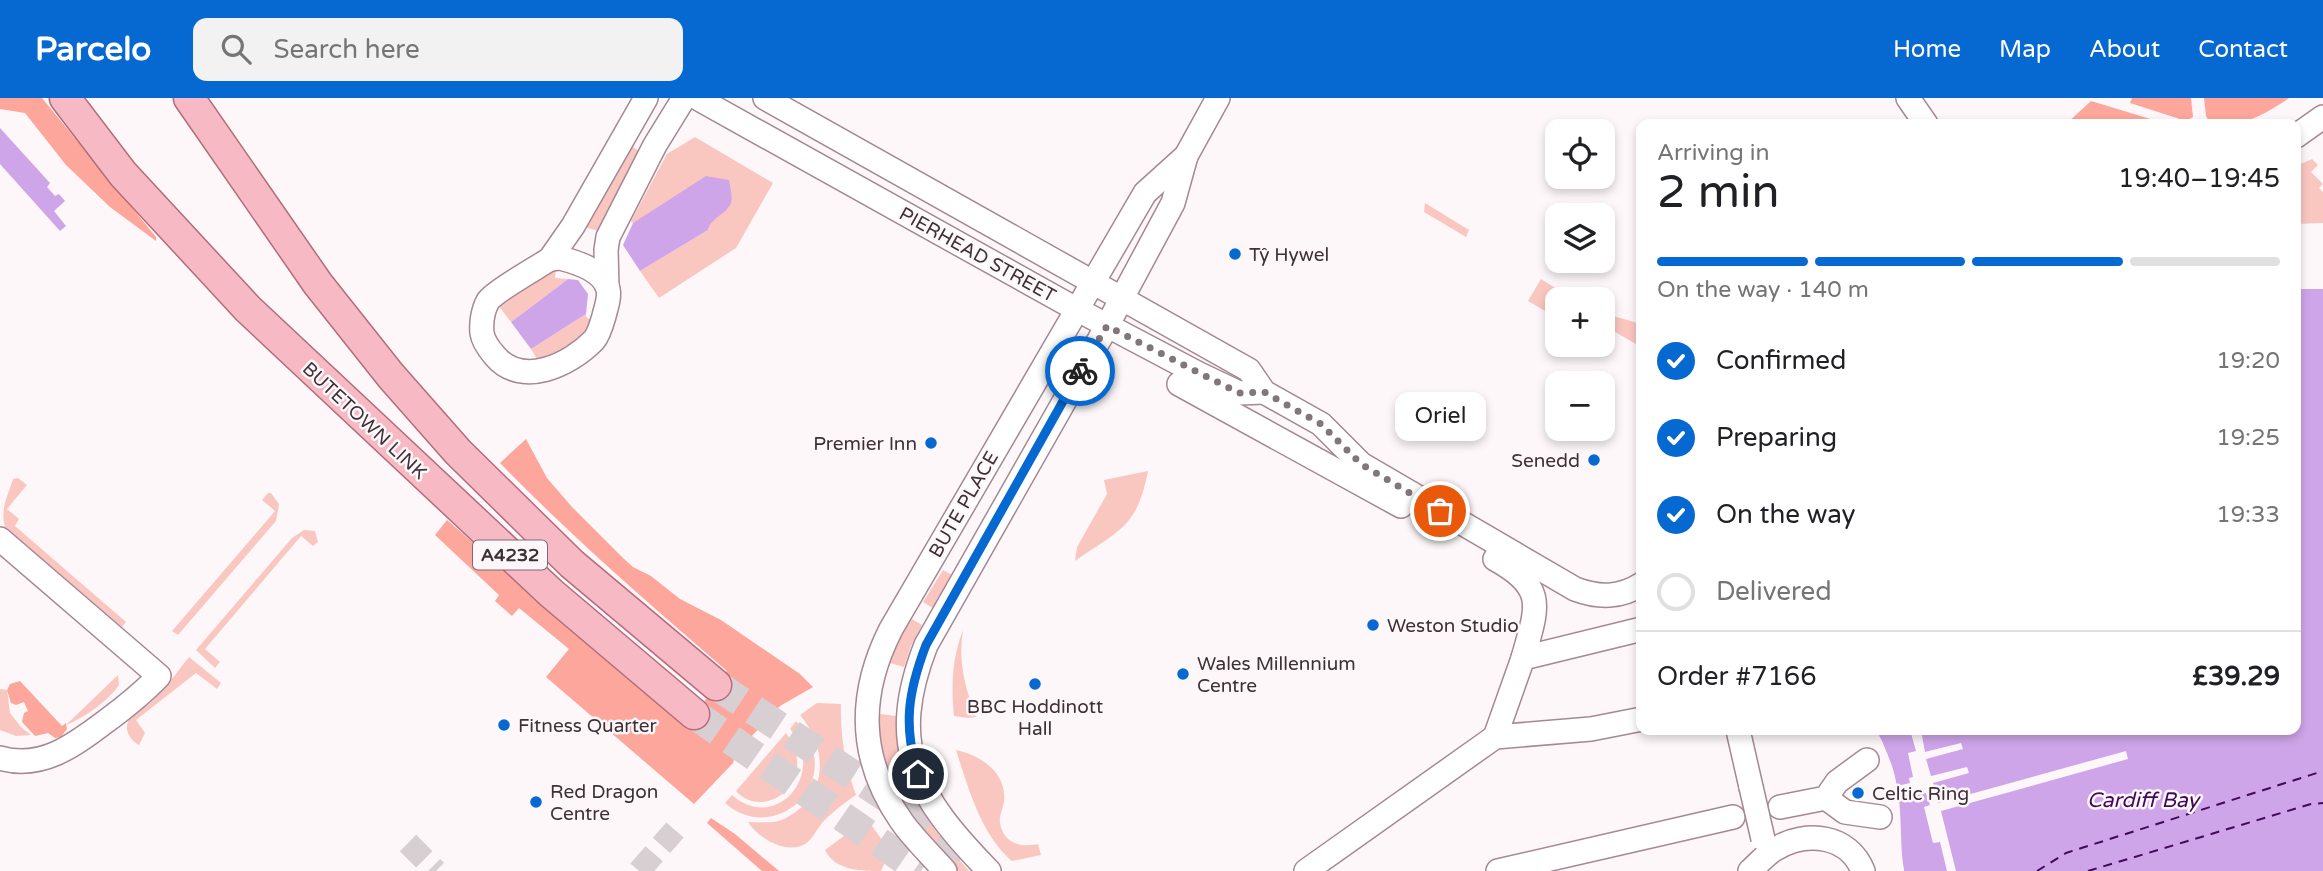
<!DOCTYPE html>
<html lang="en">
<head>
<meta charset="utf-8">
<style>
	:root { --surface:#fff; --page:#f2f2f2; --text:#202124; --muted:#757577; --line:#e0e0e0; --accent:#0668d1 }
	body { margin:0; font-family:"Varela Round",sans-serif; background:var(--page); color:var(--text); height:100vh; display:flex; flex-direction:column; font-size:26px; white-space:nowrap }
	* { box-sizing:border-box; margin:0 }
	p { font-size:23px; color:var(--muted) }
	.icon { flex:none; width:38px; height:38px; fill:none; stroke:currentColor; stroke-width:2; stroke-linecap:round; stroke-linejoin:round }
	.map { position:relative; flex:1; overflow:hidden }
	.side { position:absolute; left:1636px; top:21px; width:665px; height:616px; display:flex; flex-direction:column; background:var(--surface); border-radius:14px; box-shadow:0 4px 10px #0003 }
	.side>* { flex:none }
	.fabs { position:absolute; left:1545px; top:21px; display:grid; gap:14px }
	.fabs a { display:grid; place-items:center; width:70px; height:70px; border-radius:14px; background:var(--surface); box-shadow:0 4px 10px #0003; font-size:35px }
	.pin { position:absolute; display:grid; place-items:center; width:60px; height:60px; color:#fff; margin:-30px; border:4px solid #fff; border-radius:50%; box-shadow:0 2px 7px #0007 }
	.courier { position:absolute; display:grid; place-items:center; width:70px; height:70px; margin:-35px; border:5px solid #0668d1; border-radius:50%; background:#fff; color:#222; box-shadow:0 2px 9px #0007 }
	.bubble { position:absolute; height:49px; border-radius:14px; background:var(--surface); box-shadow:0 4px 10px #0003; font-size:23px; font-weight:600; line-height:49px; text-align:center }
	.head em { font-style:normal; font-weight:600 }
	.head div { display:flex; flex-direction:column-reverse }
	.head { display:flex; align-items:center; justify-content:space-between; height:119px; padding:0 21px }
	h1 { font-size:46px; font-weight:600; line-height:52px }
	.bar { display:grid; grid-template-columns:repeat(4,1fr); gap:10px 7px; align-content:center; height:84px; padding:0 21px }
	.bar i { height:9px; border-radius:5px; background:var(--line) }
	.bar .on { background:var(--accent) }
	.bar p { grid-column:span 4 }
	.line { display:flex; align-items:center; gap:18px; padding:0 21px; border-top:2px solid var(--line) }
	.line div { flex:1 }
	ol { padding:0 21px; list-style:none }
	li { display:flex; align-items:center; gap:21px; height:77px }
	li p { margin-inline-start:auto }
	li .icon { padding:7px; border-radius:50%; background:var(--accent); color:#fff; stroke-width:4 }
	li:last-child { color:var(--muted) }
	li i { width:38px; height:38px; border:4px solid var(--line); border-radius:50% }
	header { display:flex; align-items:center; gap:42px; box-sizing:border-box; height:98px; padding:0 35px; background:var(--accent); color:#fff }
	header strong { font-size:33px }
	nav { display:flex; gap:38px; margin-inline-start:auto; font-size:24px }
	.search { width:490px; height:63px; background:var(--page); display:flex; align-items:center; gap:18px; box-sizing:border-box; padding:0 24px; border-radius:14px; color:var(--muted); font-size:26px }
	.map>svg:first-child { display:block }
	.green { fill:#fac7c0 }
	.forest { fill:#fda69b }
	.water { fill:#cfa5e9 }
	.pier { fill:#fdf7f9 }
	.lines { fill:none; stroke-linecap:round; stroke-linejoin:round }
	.ferry { stroke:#42085b; stroke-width:2; stroke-dasharray:9 7; stroke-linecap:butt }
	.minor-tunnel { stroke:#d7cfd2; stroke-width:23; stroke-dasharray:23 11; stroke-linecap:butt }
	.major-tunnel { stroke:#d7cfd2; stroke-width:30; stroke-dasharray:30 15; stroke-linecap:butt }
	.minor-casing { stroke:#a58895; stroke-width:26 }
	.major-casing { stroke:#b26c7b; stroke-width:33 }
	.minor { stroke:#fff; stroke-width:23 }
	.major { stroke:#f7bac5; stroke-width:30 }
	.minor-bridge-casing { stroke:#a58895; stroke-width:26; stroke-linecap:butt }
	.minor-bridge { stroke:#fff; stroke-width:23 }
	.done { stroke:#80767b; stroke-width:7; stroke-dasharray:0 12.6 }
	.route { stroke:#0668d1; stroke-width:9 }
	.poi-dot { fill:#0668d1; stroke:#fdf7f9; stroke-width:2.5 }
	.labels { text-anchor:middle; stroke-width:5; stroke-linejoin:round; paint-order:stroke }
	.shield { fill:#fdf7f9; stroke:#776c71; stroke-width:2 }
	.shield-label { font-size:18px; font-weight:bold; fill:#3d3137 }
	.street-label { font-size:19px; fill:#3d3137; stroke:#fdf7f9 }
	.poi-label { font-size:19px; fill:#3d3137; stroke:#fdf7f9; text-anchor:start }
	.water-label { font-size:21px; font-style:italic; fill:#42085b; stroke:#fdf7f9 }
</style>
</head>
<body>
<header>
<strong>Parcelo</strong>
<div class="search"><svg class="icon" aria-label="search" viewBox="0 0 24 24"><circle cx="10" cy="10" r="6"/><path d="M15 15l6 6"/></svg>Search here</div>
<nav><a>Home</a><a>Map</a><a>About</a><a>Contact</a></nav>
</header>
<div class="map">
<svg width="2323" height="773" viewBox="0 0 2323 773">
	<rect width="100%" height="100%" fill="#fdf7f9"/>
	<g class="green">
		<polygon points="695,39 773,85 736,150 659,200 640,173 708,132 710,125 728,109 633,125 631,123 667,56"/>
		<polygon points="631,48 641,54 603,121 598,133 584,129"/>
		<polygon points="2312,61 2318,67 2311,74 2323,86 2319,90 2323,94 2323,125 2296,126 2296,68"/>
		<polygon points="1425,105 1469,132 1466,139 1424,114"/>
		<polygon points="556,171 555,180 568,181 511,224 498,207 549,173"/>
		<polygon points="1541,181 1573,201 1558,201 1557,220 1528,203"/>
		<polygon points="1603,215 1641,226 1641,249 1610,231 1606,238 1603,237"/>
		<path d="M586,216V219L593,223C583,246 560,254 538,263L531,251Z"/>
		<path d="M1148,373C1137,430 1119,432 1075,463L1077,449L1107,396L1104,382Z"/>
		<path d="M18,380L27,387L7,411L19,421L15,428L126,524L122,529L5,429C0,410 8,398 13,381Z"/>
		<polygon points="268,395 271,395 279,406 276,423 178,537 172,533 275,413 262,402"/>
		<polygon points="304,432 315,433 318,444 313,448 301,438 205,551 220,564 215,570 196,552 292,440"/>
		<polygon points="943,472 952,477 933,510 923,504"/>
		<polygon points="912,521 922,527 911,548 904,569 890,565 902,535"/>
		<path d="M963,532C958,564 965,589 976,619L968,620L954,618C951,588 952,560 963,532Z"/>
		<path d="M189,559L221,585L217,591L196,575L136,622L145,635L139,647C132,643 124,634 128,624C131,616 142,611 149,606C164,593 177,574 189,559Z"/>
		<path d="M118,577L119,587C108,603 84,620 66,627Z"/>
		<polygon points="0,591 7,592 10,615 21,629 31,637 16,638 0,632"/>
		<path d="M817,605L841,606C840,637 845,667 856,697C843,706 832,714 822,725C817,731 812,742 805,746C786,757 758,740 748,724C761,724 775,726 786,720C829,698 828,650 800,617Z"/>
		<path d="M880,616L896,618C896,687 926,723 969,773H959C916,727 876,683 880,616Z"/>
		<path d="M796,623C850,681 776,750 725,705L732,697C776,736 828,675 790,631Z"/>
		<path d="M786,635C822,684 763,724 736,693Z"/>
		<path d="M956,652C980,657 1007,674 1004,703C1003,711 999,717 1000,725C1003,745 1021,750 1038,746L1041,757L1012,763C981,737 968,689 956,652Z"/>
		<path d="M867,721L890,753L881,773C862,773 835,773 825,752Z"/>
	</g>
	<g class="forest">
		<polygon points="0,0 42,0 156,139 156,143 110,109 66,67 25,15 0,11"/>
		<polygon points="2132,0 2191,0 2193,19 2186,23 2130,5"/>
		<path d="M2204,0H2289C2267,15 2237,33 2210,25L2206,18Z"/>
		<polygon points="2091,3 2167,26 2066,26"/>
		<path d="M526,341L547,380L572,409L623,460L633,469L651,478L680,501L721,522L800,576L813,589L780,608L736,655L733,665L694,706L546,579L569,551L519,510L512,518L495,503L499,497L435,437L447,422L685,629L727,573C649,506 572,439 500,365Z"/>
		<polygon points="20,583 62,628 66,625 67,631 61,639 55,640 48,635 35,638 22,624 24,615 28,613 24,604 16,607 11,605 7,592 10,586"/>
		<polygon points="711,720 735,736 779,773 762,773 707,725"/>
	</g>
	<g class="water">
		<polygon points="0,30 50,85 47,89 55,98 59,96 65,103 54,113 66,128 60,133 0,66"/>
		<path d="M706,78L729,82C730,89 733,99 731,105C726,117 711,119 708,132L640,173L623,147L633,125Z"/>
		<polygon points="568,181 578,182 588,196 586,216 531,251 511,224"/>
		<path d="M2296,191H2323V773H1904C1899,744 1903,713 1896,684C1893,666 1884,648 1876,632H2296Z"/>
	</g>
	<polygon class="pier" points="1872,632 1876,632 1882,643 1891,666 1897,688 1910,685 1909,680 1913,679 1908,655 1916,653 1910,632 1921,632 1925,654 1961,645 1963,651 1926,661 1931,678 1967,669 1969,675 1933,685 1938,705 2126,653 2128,661 1941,713 1956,773 1947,773 1940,744 1933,745 1924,709 1930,707 1926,695 1913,698 1912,694 1898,698 1900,718 1900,750 1904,773 1901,772 1899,765 1902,764 1896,751 1896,744 1899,743 1899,738 1896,738 1899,724 1897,724 1896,714 1899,713 1898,708 1895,708 1890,674 1892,673 1881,651 1883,650 1881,644 1879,645 1876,639 1877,638"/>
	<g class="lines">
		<g class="ferry">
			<polyline points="2037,773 2066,755 2323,673"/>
			<polyline points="2088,773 2311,706 2323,705"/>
		</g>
		<g class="minor-tunnel">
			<polyline points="408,745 436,773"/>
			<polyline points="639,773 675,732"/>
		</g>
		<g class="major-tunnel">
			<polyline points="716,587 973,756"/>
			<polyline points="694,616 921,773"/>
		</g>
		<g class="minor-casing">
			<g id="minor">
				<polyline points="697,0 1076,211 1199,276 1239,295 1264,294"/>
				<path d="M765,0L1249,272L1264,294L1321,326L1361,366L1575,491C1599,500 1620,500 1642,486"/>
				<polyline points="1908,0 1926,26"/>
				<polyline points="2296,38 2323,19"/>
				<path d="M560,160C576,164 603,172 608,191C610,199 606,210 604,218C602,225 599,236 594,242C570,267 522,290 495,258C489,251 483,243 482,235C481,225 483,212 488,203C495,193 538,169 550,161Z"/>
				<polyline points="550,161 573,128 646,0"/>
				<polyline points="607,188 606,152 608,139 655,47 684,0"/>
				<polyline points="1179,286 1401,408"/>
				<path d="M0,441L159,578C142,596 124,610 105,624C73,648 41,672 0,660"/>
				<path d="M1495,461C1548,490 1537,510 1523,560"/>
				<polyline points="1738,632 1751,689"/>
				<polyline points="1495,639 1523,560 1642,531"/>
				<polyline points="1826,700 1845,714 1880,719"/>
				<polyline points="1780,709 1826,700 1837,684 1867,662"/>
				<path d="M945,773C931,757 915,742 902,724C858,661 857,598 891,531L1145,95L1186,58"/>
				<path d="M989,773C917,699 886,649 926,547L1107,228L1173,105L1186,58L1218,0"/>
				<polyline points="1306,773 1495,639 1591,631 1642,621"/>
				<polyline points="1498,773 1733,719"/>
				<path d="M1750,773C1758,766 1766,756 1775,751C1807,732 1849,737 1863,773"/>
			</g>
		</g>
		<g class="major-casing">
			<g id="major">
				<polyline points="65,0 123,76 248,211 551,495 694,616"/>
				<polyline points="189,0 318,186 391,278 458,354 572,466 716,587"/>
			</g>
		</g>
		<use href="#minor" class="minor"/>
		<use href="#major" class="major"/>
		<g class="minor-bridge-casing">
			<polyline id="minor-bridge" points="1751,689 1763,741"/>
		</g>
		<use href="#minor-bridge" class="minor-bridge"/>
	</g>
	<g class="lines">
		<polyline class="done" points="1080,273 1107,228 1239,295 1264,294 1321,326 1361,366 1440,413"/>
		<path class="route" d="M918,676C903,628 908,594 926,547L1080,273"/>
	</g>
	<g class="poi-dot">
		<circle cx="1235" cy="156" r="7"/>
		<circle cx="931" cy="345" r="7"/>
		<circle cx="1594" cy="362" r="7"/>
		<circle cx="1373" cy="527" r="7"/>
		<circle cx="1183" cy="576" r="7"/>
		<circle cx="1035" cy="586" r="7"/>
		<circle cx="504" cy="627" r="7"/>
		<circle cx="1858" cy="695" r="7"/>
		<circle cx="536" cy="704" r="7"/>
	</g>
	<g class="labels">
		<rect class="shield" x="473" y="442.5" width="74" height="29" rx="5"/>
		<g class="shield-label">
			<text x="510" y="463">A4232</text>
		</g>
		<g class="street-label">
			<text transform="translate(978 156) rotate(29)" y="7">PIERHEAD STREET</text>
			<text transform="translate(365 322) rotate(43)" y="7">BUTETOWN LINK</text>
			<text transform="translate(963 406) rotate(-60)" y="7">BUTE PLACE</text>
		</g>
		<g class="poi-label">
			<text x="1249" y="163">Tŷ Hywel</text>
			<text x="917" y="352" text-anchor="end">Premier Inn</text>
			<text x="1580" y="369" text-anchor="end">Senedd</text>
			<text x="1387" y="534">Weston Studio</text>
			<text x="1197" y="572">Wales Millennium<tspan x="1197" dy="22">Centre</tspan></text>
			<text x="1035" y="615" text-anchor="middle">BBC Hoddinott<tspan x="1035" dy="22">Hall</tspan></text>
			<text x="518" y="634">Fitness Quarter</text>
			<text x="550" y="700">Red Dragon<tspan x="550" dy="22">Centre</tspan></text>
			<text x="1872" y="702">Celtic Ring</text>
		</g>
		<g class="water-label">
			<text x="2143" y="709">Cardiff Bay</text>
		</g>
	</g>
</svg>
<div class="fabs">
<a><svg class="icon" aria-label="locate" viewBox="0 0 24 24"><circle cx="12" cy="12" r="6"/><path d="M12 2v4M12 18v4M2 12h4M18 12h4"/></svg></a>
<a><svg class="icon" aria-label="layers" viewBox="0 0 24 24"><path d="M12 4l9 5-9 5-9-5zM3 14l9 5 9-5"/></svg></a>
<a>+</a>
<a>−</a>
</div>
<div class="pin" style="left:1440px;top:413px;background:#ea580c"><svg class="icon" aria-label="bag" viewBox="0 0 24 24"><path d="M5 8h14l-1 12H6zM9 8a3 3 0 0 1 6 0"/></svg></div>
<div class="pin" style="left:918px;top:676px;background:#1f2937"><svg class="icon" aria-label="home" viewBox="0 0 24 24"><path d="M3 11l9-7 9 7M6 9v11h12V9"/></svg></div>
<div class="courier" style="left:1080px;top:273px"><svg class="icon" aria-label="bike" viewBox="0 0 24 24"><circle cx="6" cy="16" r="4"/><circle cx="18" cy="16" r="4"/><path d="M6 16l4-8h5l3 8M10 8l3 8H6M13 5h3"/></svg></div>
<div class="bubble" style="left:1395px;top:294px;width:91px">Oriel</div>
<section class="side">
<div class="head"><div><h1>2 min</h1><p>Arriving in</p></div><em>19:40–19:45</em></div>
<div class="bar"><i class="on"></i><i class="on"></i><i class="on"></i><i></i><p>On the way · 140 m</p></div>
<ol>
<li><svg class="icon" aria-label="check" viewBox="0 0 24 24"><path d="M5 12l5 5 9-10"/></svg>Confirmed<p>19:20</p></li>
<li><svg class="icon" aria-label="check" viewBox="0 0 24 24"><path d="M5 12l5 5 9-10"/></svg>Preparing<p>19:25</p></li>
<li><svg class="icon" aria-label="check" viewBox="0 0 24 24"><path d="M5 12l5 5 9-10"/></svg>On the way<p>19:33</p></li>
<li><i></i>Delivered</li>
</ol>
<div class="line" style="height:91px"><div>Order #7166</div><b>£39.29</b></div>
</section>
</div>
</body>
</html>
